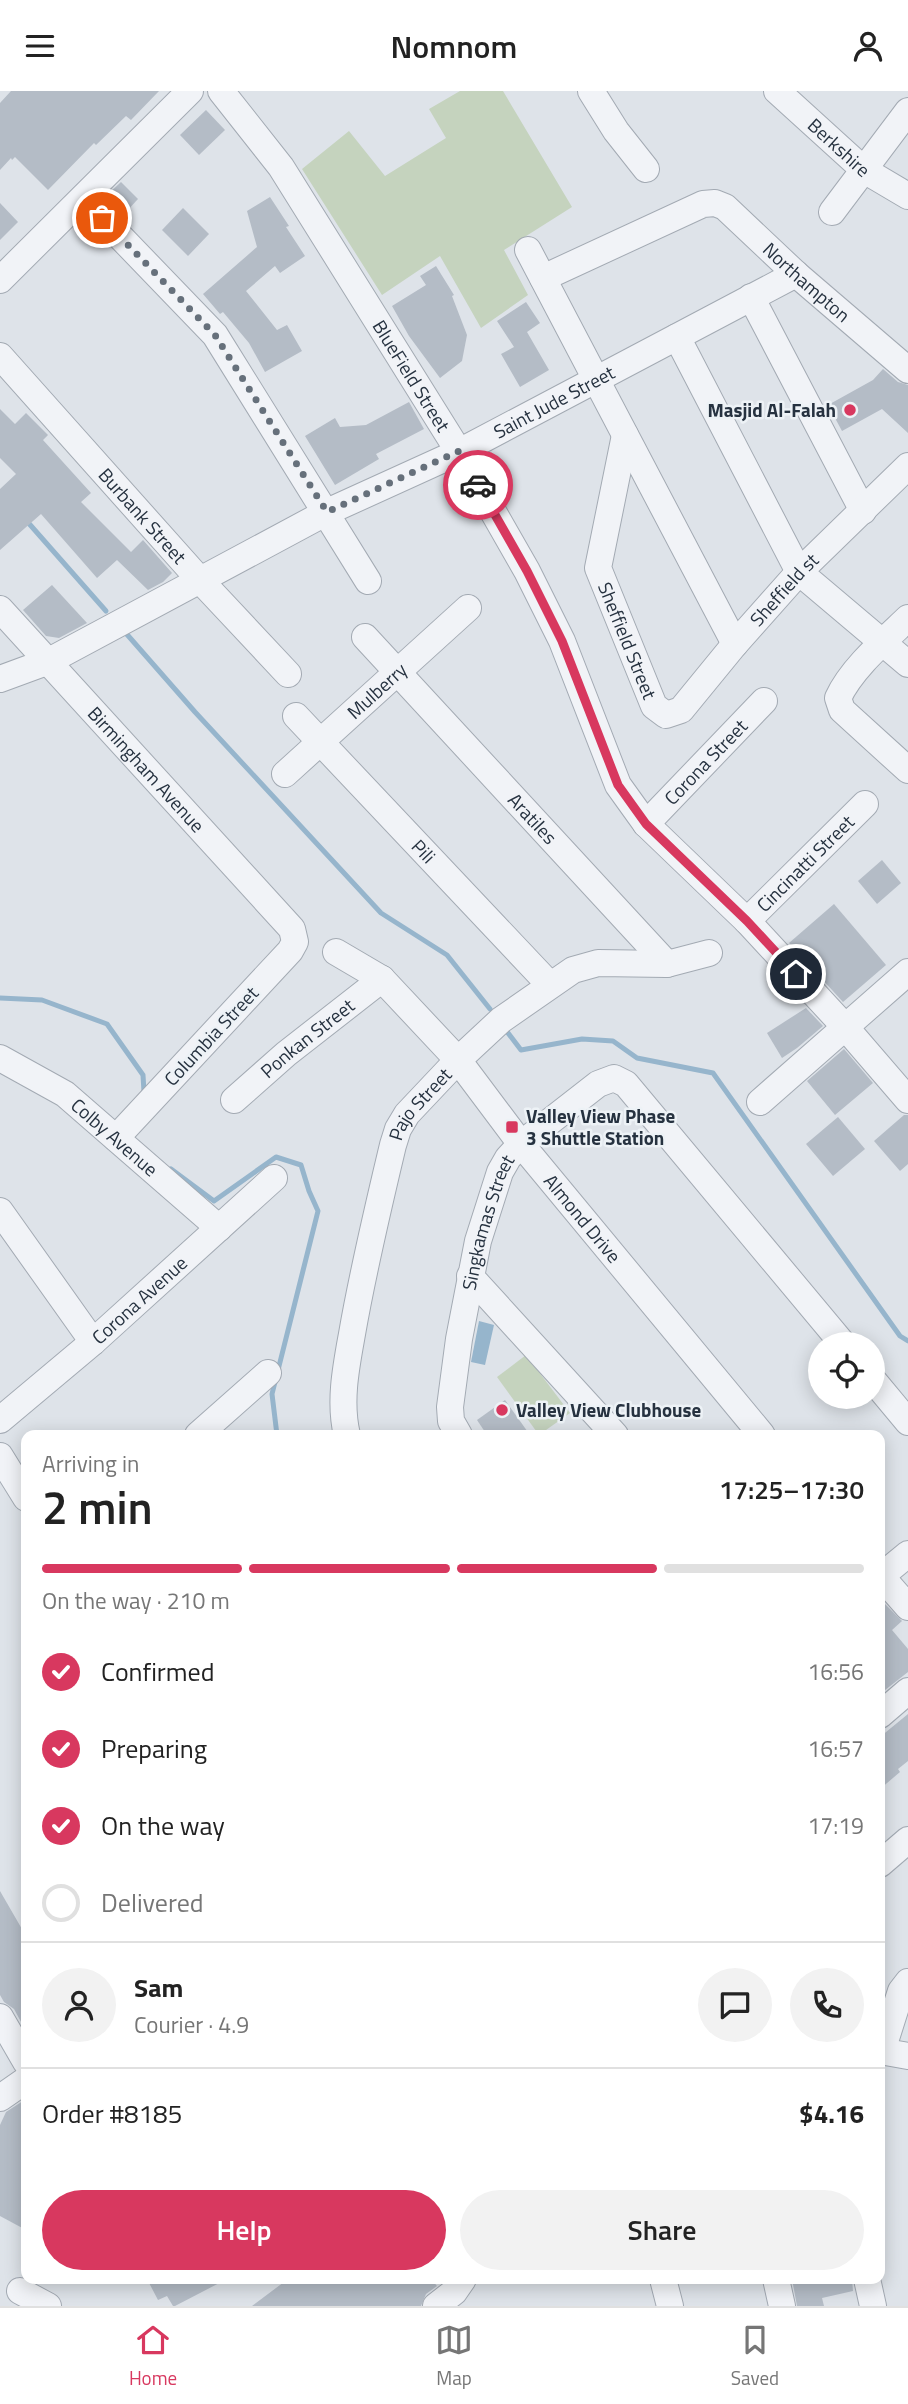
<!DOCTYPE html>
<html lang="en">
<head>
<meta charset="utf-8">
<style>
	:root { --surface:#fff; --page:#f2f2f2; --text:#222; --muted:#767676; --line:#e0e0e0; --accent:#d8385f }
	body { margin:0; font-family:"Titillium Web",sans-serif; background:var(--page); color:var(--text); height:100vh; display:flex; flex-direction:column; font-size:26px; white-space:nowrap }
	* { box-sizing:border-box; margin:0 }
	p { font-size:23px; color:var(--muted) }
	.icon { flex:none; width:38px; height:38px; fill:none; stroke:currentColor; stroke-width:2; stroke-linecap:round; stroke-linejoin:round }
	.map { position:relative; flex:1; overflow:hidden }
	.details { position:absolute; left:21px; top:1339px; width:864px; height:854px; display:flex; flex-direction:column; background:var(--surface); border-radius:14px; box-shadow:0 4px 18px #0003 }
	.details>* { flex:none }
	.buttons { position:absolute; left:808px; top:1241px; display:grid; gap:14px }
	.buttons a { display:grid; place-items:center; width:77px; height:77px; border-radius:50%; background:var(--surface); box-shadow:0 4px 18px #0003; font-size:35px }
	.pin { position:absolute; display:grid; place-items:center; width:60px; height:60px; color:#fff; margin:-30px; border:4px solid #fff; border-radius:50%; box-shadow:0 2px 7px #0007 }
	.courier { position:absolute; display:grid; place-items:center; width:70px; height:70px; margin:-35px; border:5px solid #d8385f; border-radius:50%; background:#fff; color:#222; box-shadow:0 2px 9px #0007 }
	.summary em { font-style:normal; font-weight:600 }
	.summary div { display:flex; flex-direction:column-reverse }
	.summary { display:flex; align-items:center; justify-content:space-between; height:119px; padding:0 21px }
	h1 { font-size:46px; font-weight:600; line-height:52px }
	.bar { display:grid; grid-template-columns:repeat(4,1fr); gap:10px 7px; align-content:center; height:84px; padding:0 21px }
	.bar i { height:9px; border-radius:5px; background:var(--line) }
	.bar .active { background:var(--accent) }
	.bar p { grid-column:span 4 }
	.line { display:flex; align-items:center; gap:18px; padding:0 21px; border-top:2px solid var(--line) }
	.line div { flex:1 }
	.round { display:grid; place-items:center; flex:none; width:74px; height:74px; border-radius:37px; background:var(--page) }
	ol { padding:0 21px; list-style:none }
	li { display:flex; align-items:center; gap:21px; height:77px }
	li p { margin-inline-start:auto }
	li .icon { padding:7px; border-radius:50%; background:var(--accent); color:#fff; stroke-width:4 }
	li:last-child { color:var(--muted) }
	li i { width:38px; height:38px; border:4px solid var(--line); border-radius:50% }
	.action { display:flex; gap:14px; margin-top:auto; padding:14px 21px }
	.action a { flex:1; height:80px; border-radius:42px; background:var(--accent); color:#fff; font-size:28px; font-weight:600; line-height:80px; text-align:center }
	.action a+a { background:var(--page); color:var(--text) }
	header { display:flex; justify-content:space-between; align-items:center; height:91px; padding:0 21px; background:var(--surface); font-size:32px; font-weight:600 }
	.tabs { display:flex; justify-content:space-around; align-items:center; height:98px; border-top:2px solid var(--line); background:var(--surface); font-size:19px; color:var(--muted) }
	.tabs a { display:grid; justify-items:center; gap:4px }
	.tabs .active { color:var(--accent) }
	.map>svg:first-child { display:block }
	.green { fill:#c5d3be }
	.water { fill:#96b5cc }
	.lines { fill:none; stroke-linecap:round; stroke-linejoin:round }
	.stream { stroke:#96b5cc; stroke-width:5 }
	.building { fill:#b4bcc6 }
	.minor-casing { stroke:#a3aab3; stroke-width:28 }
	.minor { stroke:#f1f3f7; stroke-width:26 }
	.done { stroke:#66707b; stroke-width:7; stroke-dasharray:0 12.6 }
	.route { stroke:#d8385f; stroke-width:9 }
	.poi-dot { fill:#d8385f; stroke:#edf2f6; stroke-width:2.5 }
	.labels { text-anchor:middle; stroke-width:5; stroke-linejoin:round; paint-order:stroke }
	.street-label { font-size:19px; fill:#263240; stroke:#edf2f6 }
	.poi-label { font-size:19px; font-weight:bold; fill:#263240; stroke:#edf2f6; text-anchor:start }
</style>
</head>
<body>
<header><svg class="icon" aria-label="menu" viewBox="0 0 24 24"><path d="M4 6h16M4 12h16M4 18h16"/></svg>Nomnom<svg class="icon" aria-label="person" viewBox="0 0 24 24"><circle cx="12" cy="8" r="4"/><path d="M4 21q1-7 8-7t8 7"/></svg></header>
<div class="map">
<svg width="908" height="2215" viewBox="0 0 908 2215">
	<rect width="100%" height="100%" fill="#dee3e9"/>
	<g class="green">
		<polygon points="460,0 503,0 572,116 504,159 528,204 481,237 440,165 382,204 302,78 349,40 385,85 446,47 429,18"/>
		<polygon points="526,1264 570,1322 539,1344 497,1286"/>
	</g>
	<polygon class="water" points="479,1230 494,1234 485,1274 471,1271"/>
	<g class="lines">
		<g class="stream">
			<polyline points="25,428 106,520"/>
			<polyline points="124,540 195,621 381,822 447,864 490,918"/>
			<polyline points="0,907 42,909 107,933 143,984 144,1001 143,1003"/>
			<polyline points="505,938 521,959 582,948 613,950 637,967 713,982 900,1245 908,1250"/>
			<polyline points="171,1078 214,1110 276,1066 301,1074 309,1100 318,1120 272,1303 277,1344"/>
		</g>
	</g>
	<g class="building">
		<polygon points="11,0 159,0 131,29 126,25 96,54 94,52 48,99 15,66 12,69 11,67 0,79 0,12"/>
		<polygon points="206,19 225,39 199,64 180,44"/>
		<polygon points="121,91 138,108 125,122 107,104"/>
		<polygon points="270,106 289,135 286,136 305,165 280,182 275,175 246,200 277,239 287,234 302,260 265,281 249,252 223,221 220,223 203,203 257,156 247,120"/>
		<polygon points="0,112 18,131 0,149"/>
		<polygon points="183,117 209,143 188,165 162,139"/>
		<polygon points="436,175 454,204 452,205 467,244 462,270 440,287 409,245 392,215 426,194 420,185"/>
		<polygon points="526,211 540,232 527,241 549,279 520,296 501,263 514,256 497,230"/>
		<polygon points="883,278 898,291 908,294 908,342 882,318 842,340 828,314 873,289"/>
		<polygon points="409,311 424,338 376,363 379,368 335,394 305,345 335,327 340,336 366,334"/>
		<polygon points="0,318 15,333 26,322 48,344 43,349 91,402 81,411 131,461 143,449 172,482 163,491 148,499 117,469 97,487 41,423 0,459 0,398 16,383 0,367"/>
		<polygon points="52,494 87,532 59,547 46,545 23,519"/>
		<polygon points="882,769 901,792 877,813 858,790"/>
		<polygon points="834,813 886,874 843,911 789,852"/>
		<polygon points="806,917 823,935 797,957 782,967 767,942"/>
		<polygon points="844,958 873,992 835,1024 807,990"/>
		<polygon points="904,1024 908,1024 908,1073 900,1080 874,1050"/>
		<polygon points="838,1026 865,1058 833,1085 806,1053"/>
		<polygon points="505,1309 530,1344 487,1344 477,1329"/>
		<polygon points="880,1508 902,1530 892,1539 908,1558 908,1581 880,1603"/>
		<polygon points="908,1623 908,1670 898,1678 900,1681 880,1698 880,1646"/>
		<polygon points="0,1800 26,1845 26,1940 14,1918 4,1911 0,1904"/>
		<polygon points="26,2008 26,2139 0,2125 0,2034 6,2021"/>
		<polygon points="147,2188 227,2188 175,2215 173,2215 167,2205 158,2209"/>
		<polygon points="288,2188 431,2188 437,2195 426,2203 421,2215 252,2215"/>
		<polygon points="792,2188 852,2188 853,2200 822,2207 824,2215 797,2215"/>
	</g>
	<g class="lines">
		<g class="minor-casing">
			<g id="minor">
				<path id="s1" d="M221,0L281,76L459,361L527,480L562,550L618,694L646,733L747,830L846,937L908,1009"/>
				<polyline points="591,0 616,40 646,78"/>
				<path id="s2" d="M777,0L864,79L908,105"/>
				<polyline points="83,107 215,244 368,490"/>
				<polyline points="832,121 908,20"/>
				<polyline points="528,159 735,553"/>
				<path id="s3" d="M543,187L703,113L715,112L725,116L796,183L908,279"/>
				<polyline points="0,189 190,0"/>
				<polyline points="751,206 863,420"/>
				<polyline points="677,246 799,481 908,573"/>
				<path id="s4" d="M0,265L199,488L288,583"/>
				<path id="s5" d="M625,344L598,477L654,615L666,624L681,619L735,553L799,481L908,375"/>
				<path id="s6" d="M0,518L292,838L295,851L290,860L116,1047"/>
				<path d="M908,527C885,549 851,578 838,607L842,619L908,679"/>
				<path id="s7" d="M365,546L667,873"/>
				<path id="s8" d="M0,588L49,570L327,421L459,361L796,183"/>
				<path id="s9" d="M296,625L550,894"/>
				<path id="s10" d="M285,683L468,517"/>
				<path id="s11" d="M646,733L764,610"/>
				<path id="s12" d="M747,830L865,713"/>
				<path id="s13" d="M336,861L382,888L458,969L521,1053L762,1344"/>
				<path id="s14" d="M0,967L65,1003L219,1137"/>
				<path id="s15" d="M234,1009L286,963L382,888"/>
				<polyline points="760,1011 908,881"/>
				<polyline points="0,1120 93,1251"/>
				<polyline points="470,1185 615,1344"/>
				<polyline points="873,1289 908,1331"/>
				<path id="s16" d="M0,1329L93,1251L274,1087"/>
				<polyline points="198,1344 268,1282"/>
				<path id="s17" d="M347,1344C339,1311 346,1276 352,1243C363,1179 378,1117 393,1054L398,1038L407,1023L458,969L501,929L573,879L598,872L667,873L709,862"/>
				<path id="s18" d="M459,1344L451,1330L450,1316L459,1248L478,1150L500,1081L508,1067L521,1053L598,993L614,987L626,993L843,1253"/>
				<polyline points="0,1365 26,1407"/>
				<polyline points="880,1484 908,1516"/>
				<polyline points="880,1486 908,1463"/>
				<polyline points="880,1624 908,1600"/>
				<polyline points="880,1773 908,1749"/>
				<polyline points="0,1926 26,1971"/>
				<polyline points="880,1960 908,1965"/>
				<polyline points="882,1960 901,1900 908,1891"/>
				<polyline points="0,2007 26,1989"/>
				<polyline points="663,2188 670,2215"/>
				<polyline points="776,2188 782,2215"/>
				<polyline points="867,2188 873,2215"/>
				<polyline points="20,2200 48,2215"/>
				<polyline points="436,2215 454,2201 463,2188"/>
			</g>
		</g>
		<use href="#minor" class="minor"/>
	</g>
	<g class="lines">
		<polyline class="done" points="102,127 215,244 327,421 459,360 478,394"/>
		<polyline class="route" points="478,394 527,480 562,550 618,694 646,733 747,830 796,883"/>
	</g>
	<g class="poi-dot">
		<circle cx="850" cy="319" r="7"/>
		<rect x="505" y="1029" width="14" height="14" rx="3.5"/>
		<circle cx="502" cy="1319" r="7"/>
	</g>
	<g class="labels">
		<g class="street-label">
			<text dy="7" stroke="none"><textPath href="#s2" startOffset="84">Berkshire</textPath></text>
			<text dy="7" stroke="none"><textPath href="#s3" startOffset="310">Northampton</textPath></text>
			<text dy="7" stroke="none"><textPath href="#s1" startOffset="343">BlueField Street</textPath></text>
			<text dy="7" stroke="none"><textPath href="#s8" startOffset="620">Saint Jude Street</textPath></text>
			<text dy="7" stroke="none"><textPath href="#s4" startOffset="214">Burbank Street</textPath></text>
			<text dy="7" stroke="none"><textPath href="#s5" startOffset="474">Sheffield st</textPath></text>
			<text dy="7" stroke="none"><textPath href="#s5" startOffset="214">Sheffield Street</textPath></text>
			<text dy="7" stroke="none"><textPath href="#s10" startOffset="124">Mulberry</textPath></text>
			<text dy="7" stroke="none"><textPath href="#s11" startOffset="86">Corona Street</textPath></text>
			<text dy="7" stroke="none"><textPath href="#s6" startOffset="217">Birmingham Avenue</textPath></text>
			<text dy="7" stroke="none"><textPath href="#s7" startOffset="247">Aratiles</textPath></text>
			<text dy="7" stroke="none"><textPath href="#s9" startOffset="186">Pili</textPath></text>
			<text dy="7" stroke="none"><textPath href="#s12" startOffset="82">Cincinatti Street</textPath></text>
			<text transform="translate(211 945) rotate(-47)" y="7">Columbia Street</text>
			<text dy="7" stroke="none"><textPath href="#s15" startOffset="96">Ponkan Street</textPath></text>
			<text dy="7" stroke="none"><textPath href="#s17" startOffset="345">Pajo Street</textPath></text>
			<text dy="7" stroke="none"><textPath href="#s14" startOffset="140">Colby Avenue</textPath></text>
			<text dy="7" stroke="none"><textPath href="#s13" startOffset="366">Almond Drive</textPath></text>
			<text dy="7" stroke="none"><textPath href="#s18" startOffset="219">Singkamas Street</textPath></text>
			<text dy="7" stroke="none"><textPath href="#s16" startOffset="184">Corona Avenue</textPath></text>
		</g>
		<g class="poi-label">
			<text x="836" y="326" text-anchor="end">Masjid Al-Falah</text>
			<text x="526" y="1032">Valley View Phase<tspan x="526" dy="22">3 Shuttle Station</tspan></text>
			<text x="516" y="1326">Valley View Clubhouse</text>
		</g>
	</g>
</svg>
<div class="buttons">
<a><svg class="icon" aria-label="locate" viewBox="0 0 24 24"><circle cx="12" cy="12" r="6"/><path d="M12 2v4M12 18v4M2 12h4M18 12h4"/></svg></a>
</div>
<div class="pin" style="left:102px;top:127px;background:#ea580c"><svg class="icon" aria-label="bag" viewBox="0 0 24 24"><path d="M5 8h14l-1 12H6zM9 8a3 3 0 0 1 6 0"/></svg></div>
<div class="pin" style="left:796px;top:883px;background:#1f2937"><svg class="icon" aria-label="home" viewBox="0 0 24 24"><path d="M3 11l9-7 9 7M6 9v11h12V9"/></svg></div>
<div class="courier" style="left:478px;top:394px"><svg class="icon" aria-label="car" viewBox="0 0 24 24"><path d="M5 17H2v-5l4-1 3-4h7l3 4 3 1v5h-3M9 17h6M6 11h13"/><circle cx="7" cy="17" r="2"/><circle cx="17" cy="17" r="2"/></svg></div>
<section class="details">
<div class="summary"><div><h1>2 min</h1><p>Arriving in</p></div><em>17:25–17:30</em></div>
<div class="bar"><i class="active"></i><i class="active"></i><i class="active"></i><i></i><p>On the way · 210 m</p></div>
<ol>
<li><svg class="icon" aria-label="check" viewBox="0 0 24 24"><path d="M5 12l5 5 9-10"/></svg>Confirmed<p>16:56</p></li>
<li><svg class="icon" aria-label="check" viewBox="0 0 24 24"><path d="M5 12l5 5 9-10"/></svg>Preparing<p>16:57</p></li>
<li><svg class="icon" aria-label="check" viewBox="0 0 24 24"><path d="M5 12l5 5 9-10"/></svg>On the way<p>17:19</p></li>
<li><i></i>Delivered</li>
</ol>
<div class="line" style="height:126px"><a class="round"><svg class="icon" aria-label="person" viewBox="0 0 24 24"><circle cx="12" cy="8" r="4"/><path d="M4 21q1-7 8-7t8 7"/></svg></a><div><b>Sam</b><p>Courier · 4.9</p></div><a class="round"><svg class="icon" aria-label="chat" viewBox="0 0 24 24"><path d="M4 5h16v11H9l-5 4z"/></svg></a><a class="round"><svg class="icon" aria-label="phone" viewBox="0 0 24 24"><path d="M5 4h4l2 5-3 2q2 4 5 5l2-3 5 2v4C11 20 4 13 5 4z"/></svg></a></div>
<div class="line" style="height:91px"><div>Order #8185</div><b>$4.16</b></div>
<div class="action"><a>Help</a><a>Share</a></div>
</section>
</div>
<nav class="tabs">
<a class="active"><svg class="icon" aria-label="home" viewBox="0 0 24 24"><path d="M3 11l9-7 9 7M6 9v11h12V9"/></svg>Home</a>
<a><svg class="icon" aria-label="map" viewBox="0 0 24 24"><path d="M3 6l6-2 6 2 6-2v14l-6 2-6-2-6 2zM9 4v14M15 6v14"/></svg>Map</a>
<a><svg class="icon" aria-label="saved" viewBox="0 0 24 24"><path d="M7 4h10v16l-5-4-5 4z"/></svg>Saved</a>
</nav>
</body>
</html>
